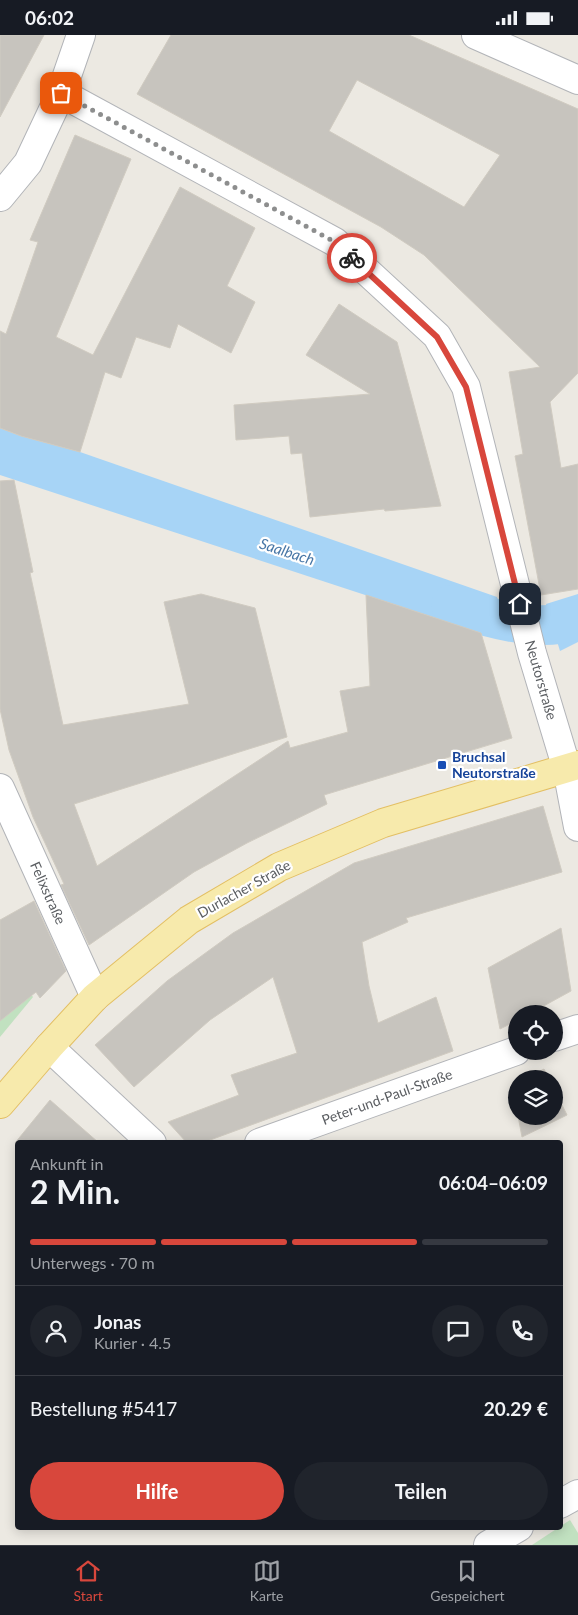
<!DOCTYPE html>
<html lang="de">
<head>
<meta charset="utf-8">
<style>
	:root { --surface:#171b24; --page:#20242c; --text:#f1f3f6; --muted:#9ea1a6; --line:#363941; --accent:#d8473c }
	body { margin:0; font-family:Lato,sans-serif; background:var(--page); color:var(--text); height:100vh; display:flex; flex-direction:column; font-size:19px; white-space:nowrap }
	* { box-sizing:border-box; margin:0 }
	p { font-size:16px; color:var(--muted) }
	.icon { flex:none; width:28px; height:28px; fill:none; stroke:currentColor; stroke-width:2; stroke-linecap:round; stroke-linejoin:round }
	.map { position:relative; flex:1; overflow:hidden }
	.panel { position:absolute; left:15px; top:1105px; width:548px; height:390px; display:flex; flex-direction:column; background:var(--surface); border-radius:5px; box-shadow:0 2px 12px #0003 }
	.panel>* { flex:none }
	.fabs { position:absolute; left:508px; top:970px; display:grid; gap:10px }
	.fabs a { display:grid; place-items:center; width:55px; height:55px; border-radius:50%; background:var(--surface); box-shadow:0 2px 12px #0003; font-size:25px }
	.pin { position:absolute; display:grid; place-items:center; width:42px; height:42px; color:#fff; margin:-21px; border-radius:10px; box-shadow:0 2px 8px #0006 }
	.courier { position:absolute; display:grid; place-items:center; width:50px; height:50px; margin:-25px; border:4px solid #d8473c; border-radius:50%; background:#fff; color:#222; box-shadow:0 1px 6px #0007 }
	.head em { font-style:normal; font-weight:700 }
	.head div { display:flex; flex-direction:column-reverse }
	.head { display:flex; align-items:center; justify-content:space-between; height:85px; padding:0 15px }
	h1 { font-size:32px; font-weight:700; line-height:38px }
	.bar { display:grid; grid-template-columns:repeat(4,1fr); gap:8px 5px; align-content:center; height:60px; padding:0 15px }
	.bar i { height:6px; border-radius:4px; background:var(--line) }
	.bar .on { background:var(--accent) }
	.bar p { grid-column:span 4 }
	.line { display:flex; align-items:center; gap:12px; padding:0 15px; border-top:1px solid var(--line) }
	.line div { flex:1 }
	.round { display:grid; place-items:center; flex:none; width:52px; height:52px; border-radius:26px; background:var(--page) }
	.button { display:flex; gap:10px; margin-top:auto; padding:10px 15px }
	.button a { flex:1; height:58px; border-radius:30px; background:var(--accent); color:#fff; font-size:20px; font-weight:700; line-height:58px; text-align:center }
	.button a+a { background:var(--page); color:var(--text) }
	.status { display:flex; justify-content:space-between; align-items:center; height:35px; padding:0 25px; background:var(--surface); direction:ltr }
	.status svg { height:14px; fill:currentColor }
	.menu { display:flex; justify-content:space-around; align-items:center; height:70px; border-top:1px solid var(--line); background:var(--surface); font-size:14px; color:var(--muted) }
	.menu a { display:grid; justify-items:center; gap:2px }
	.menu .on { color:var(--accent) }
	.map>svg:first-child { display:block }
	.green { fill:#c1e1c0 }
	.water { fill:#a7d4f6 }
	.lines { fill:none; stroke-linecap:round; stroke-linejoin:round }
	.canal { stroke:#a7d4f6; stroke-width:40 }
	.building { fill:#c7c4be; stroke:#d0cbc1; fill-rule:evenodd }
	.minor-casing { stroke:#b2b4b8; stroke-width:30 }
	.major-casing { stroke:#e3bf63; stroke-width:30 }
	.minor { stroke:#fff; stroke-width:28 }
	.major { stroke:#f7eaac; stroke-width:28 }
	.done { stroke:#8d8e8e; stroke-width:5; stroke-dasharray:0 9 }
	.route { stroke:#d8473c; stroke-width:6 }
	.transit-dot { fill:#1a4fb4; stroke:#fff; stroke-width:2 }
	.labels { text-anchor:middle; stroke-width:4.5; stroke-linejoin:round; paint-order:stroke }
	.street-label { font-size:14px; fill:#5a5d61; stroke:#fff }
	.transit-label { font-size:14px; font-weight:bold; fill:#164399; stroke:#fff; text-anchor:start }
	.water-label { font-size:15px; font-style:italic; fill:#4776a6; stroke:#fff }
</style>
</head>
<body>
<div class="status"><b>06:02</b><svg viewBox="0 0 49 12"><path d="M0 12V9h3v3zM5 12V6h3v6zM10 12V3h3v9zM15 12V0h3v12zM26 1h20v11H26zM47 4h2v5h-2z"/></svg></div>
<div class="map">
<svg width="578" height="1510" viewBox="0 0 578 1510">
	<rect width="100%" height="100%" fill="#ece9e2"/>
	<g class="green">
		<polygon points="0,921 33,962 0,1002"/>
		<polygon points="570,1485 578,1498 578,1510 532,1510"/>
	</g>
	<g class="water">
		<polygon points="0,393 21,401 80,417 497,562 507,604 481,598 0,440"/>
		<polygon points="578,559 578,607 560,616 546,569"/>
	</g>
	<g class="lines">
		<path class="canal" d="M451,570C487,583 542,599 578,584"/>
	</g>
	<g class="building">
		<polygon points="0,0 44,0 0,82"/>
		<path d="M171,0H409L578,74V338L550,367L561,433L578,429V554L541,560L515,421L523,419L509,337L540,332L424,220L381,192L137,59ZM357,45L500,120L464,172L329,96Z"/>
		<polygon points="75,100 131,124 56,302 93,320 180,152 255,193 227,251 255,267 231,318 178,289 170,313 136,302 121,343 105,337 80,417 21,401 0,393 0,296 6,299 38,207 30,205"/>
		<polygon points="339,269 397,307 441,471 385,476 384,474 310,482 302,418 291,419 289,401 236,405 234,370 370,359 306,320"/>
		<polygon points="14,445 33,537 30,538 63,690 189,669 164,567 201,559 255,573 287,702 74,769 97,831 288,706 290,713 348,697 340,656 370,651 366,560 481,598 512,703 324,760 327,769 247,808 194,837 89,910 61,850 64,849 33,782 9,715 0,674 0,446"/>
		<polygon points="543,771 562,837 406,883 408,887 362,907 369,951 378,988 436,962 453,1016 202,1108 187,1108 168,1087 239,1060 231,1040 297,1018 273,942 210,985 134,1052 95,1010 167,946 233,898 354,828"/>
		<polygon points="34,866 66,936 40,963 36,957 0,986 0,885"/>
		<polygon points="561,893 571,956 529,979 516,979 516,986 500,994 488,933"/>
		<polygon points="544,1034 549,1044 525,1044"/>
		<polygon points="516,1048 516,1074 512,1051"/>
		<polygon points="554,1054 567,1080 522,1102 518,1081 554,1081"/>
		<polygon points="50,1065 99,1108 15,1108"/>
	</g>
	<g class="lines">
		<g class="minor-casing">
			<g id="minor">
				<polyline points="476,0 578,45"/>
				<polyline points="61,58 335,207 437,301 466,352 532,618 567,734 578,792"/>
				<polyline points="0,162 28,128 61,58 81,0"/>
				<polyline points="0,753 95,962"/>
				<polyline points="554,1002 578,994"/>
				<polyline points="49,1012 152,1108"/>
				<polyline points="259,1108 516,1016"/>
				<polyline points="560,1469 578,1459"/>
				<polyline points="488,1510 519,1492"/>
			</g>
		</g>
		<g class="major-casing">
			<polyline id="major" points="0,1069 49,1012 95,962 189,885 279,832 383,788 578,730"/>
		</g>
		<use href="#minor" class="minor"/>
		<use href="#major" class="major"/>
	</g>
	<g class="lines">
		<polyline class="done" points="61,58 335,207 352,223"/>
		<polyline class="route" points="352,223 437,302 466,352 520,569"/>
	</g>
	<rect class="transit-dot" x="437" y="725" width="10" height="10" rx="2.5"/>
	<g class="labels">
		<g class="street-label">
			<text transform="translate(541 645) rotate(74)" y="5">Neutorstraße</text>
			<text transform="translate(244 854) rotate(-29)" y="5">Durlacher Straße</text>
			<text transform="translate(48 858) rotate(66)" y="5">Felixstraße</text>
			<text transform="translate(387 1062) rotate(-20)" y="5">Peter-und-Paul-Straße</text>
		</g>
		<g class="transit-label">
			<text x="452" y="727">Bruchsal<tspan x="452" dy="16">Neutorstraße</tspan></text>
		</g>
		<g class="water-label">
			<text transform="translate(287 517) rotate(18)" y="5">Saalbach</text>
		</g>
	</g>
</svg>
<div class="fabs">
<a><svg class="icon" aria-label="locate" viewBox="0 0 24 24"><circle cx="12" cy="12" r="6"/><path d="M12 2v4M12 18v4M2 12h4M18 12h4"/></svg></a>
<a><svg class="icon" aria-label="layers" viewBox="0 0 24 24"><path d="M12 4l9 5-9 5-9-5zM3 14l9 5 9-5"/></svg></a>
</div>
<div class="pin" style="left:61px;top:58px;background:#ea580c"><svg class="icon" aria-label="bag" viewBox="0 0 24 24"><path d="M5 8h14l-1 12H6zM9 8a3 3 0 0 1 6 0"/></svg></div>
<div class="pin" style="left:520px;top:569px;background:#1f2937"><svg class="icon" aria-label="home" viewBox="0 0 24 24"><path d="M3 11l9-7 9 7M6 9v11h12V9"/></svg></div>
<div class="courier" style="left:352px;top:223px"><svg class="icon" aria-label="bike" viewBox="0 0 24 24"><circle cx="6" cy="16" r="4"/><circle cx="18" cy="16" r="4"/><path d="M6 16l4-8h5l3 8M10 8l3 8H6M13 5h3"/></svg></div>
<section class="panel">
<div class="head"><div><h1>2 Min.</h1><p>Ankunft in</p></div><em>06:04–06:09</em></div>
<div class="bar"><i class="on"></i><i class="on"></i><i class="on"></i><i></i><p>Unterwegs · 70 m</p></div>
<div class="line" style="height:90px"><a class="round"><svg class="icon" aria-label="person" viewBox="0 0 24 24"><circle cx="12" cy="8" r="4"/><path d="M4 21q1-7 8-7t8 7"/></svg></a><div><b>Jonas</b><p>Kurier · 4.5</p></div><a class="round"><svg class="icon" aria-label="chat" viewBox="0 0 24 24"><path d="M4 5h16v11H9l-5 4z"/></svg></a><a class="round"><svg class="icon" aria-label="phone" viewBox="0 0 24 24"><path d="M5 4h4l2 5-3 2q2 4 5 5l2-3 5 2v4C11 20 4 13 5 4z"/></svg></a></div>
<div class="line" style="height:65px"><div>Bestellung #5417</div><b>20.29 €</b></div>
<div class="button"><a>Hilfe</a><a>Teilen</a></div>
</section>
</div>
<nav class="menu">
<a class="on"><svg class="icon" aria-label="home" viewBox="0 0 24 24"><path d="M3 11l9-7 9 7M6 9v11h12V9"/></svg>Start</a>
<a><svg class="icon" aria-label="map" viewBox="0 0 24 24"><path d="M3 6l6-2 6 2 6-2v14l-6 2-6-2-6 2zM9 4v14M15 6v14"/></svg>Karte</a>
<a><svg class="icon" aria-label="saved" viewBox="0 0 24 24"><path d="M7 4h10v16l-5-4-5 4z"/></svg>Gespeichert</a>
</nav>
</body>
</html>
